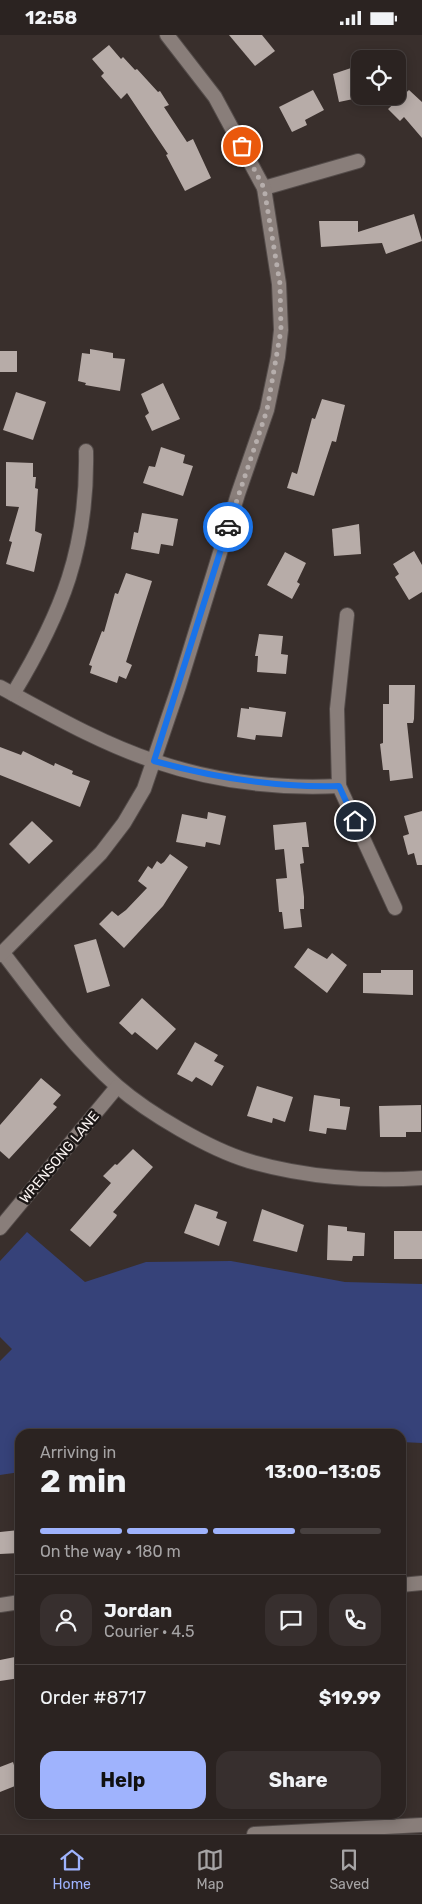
<!DOCTYPE html>
<html lang="en">
<head>
<meta charset="utf-8">
<style>
	:root { --surface:#2b2321; --page:#372f2e; --text:#f1f3f6; --muted:#a6a4a5; --line:#47403f; --accent:#9fb3fd }
	body { margin:0; font-family:Rubik,sans-serif; background:var(--page); color:var(--text); height:100vh; display:flex; flex-direction:column; font-size:19px; white-space:nowrap }
	* { box-sizing:border-box; margin:0 }
	p { font-size:16px; color:var(--muted) }
	.icon { flex:none; width:28px; height:28px; fill:none; stroke:currentColor; stroke-width:2; stroke-linecap:round; stroke-linejoin:round }
	.map { position:relative; flex:1; overflow:hidden }
	.side { position:absolute; left:15px; top:1394px; width:391px; height:390px; display:flex; flex-direction:column; background:var(--surface); border-radius:15px; box-shadow:0 2px 12px #0003,0 0 0 1px var(--line) }
	.side>* { flex:none }
	.controls { position:absolute; left:351px; top:15px; display:grid; gap:10px }
	.controls a { display:grid; place-items:center; width:55px; height:55px; border-radius:10px; background:var(--surface); box-shadow:0 2px 12px #0003,0 0 0 1px var(--line); font-size:25px }
	.pin { position:absolute; display:grid; place-items:center; width:42px; height:42px; color:#fff; margin:-21px; border:2px solid #fff; border-radius:50%; box-shadow:0 1px 5px #0007 }
	.courier { position:absolute; display:grid; place-items:center; width:50px; height:50px; margin:-25px; border:4px solid #1a73e8; border-radius:50%; background:#fff; color:#222; box-shadow:0 1px 6px #0007 }
	.headline em { font-style:normal; font-weight:700 }
	.headline div { display:flex; flex-direction:column-reverse }
	.headline { display:flex; align-items:center; justify-content:space-between; height:85px; padding:0 25px }
	h1 { font-size:32px; font-weight:700; line-height:38px }
	.bar { display:grid; grid-template-columns:repeat(4,1fr); gap:8px 5px; align-content:center; height:60px; padding:0 25px }
	.bar i { height:6px; border-radius:4px; background:var(--line) }
	.bar .on { background:var(--accent) }
	.bar p { grid-column:span 4 }
	.line { display:flex; align-items:center; gap:12px; padding:0 25px; border-top:1px solid var(--line) }
	.line div { flex:1 }
	.round { display:grid; place-items:center; flex:none; width:52px; height:52px; border-radius:15px; background:var(--page) }
	.cta { display:flex; gap:10px; margin-top:auto; padding:10px 25px }
	.cta a { flex:1; height:58px; border-radius:15px; background:var(--accent); color:#111; font-size:20px; font-weight:700; line-height:58px; text-align:center }
	.cta a+a { background:var(--page); color:var(--text) }
	.status { display:flex; justify-content:space-between; align-items:center; height:35px; padding:0 25px; background:var(--surface); direction:ltr }
	.status svg { height:14px; fill:currentColor }
	.menu { display:flex; justify-content:space-around; align-items:center; height:70px; border-top:1px solid var(--line); background:var(--surface); font-size:14px; color:var(--muted) }
	.menu a { display:grid; justify-items:center; gap:2px }
	.menu .on { color:var(--accent) }
	.map>svg:first-child { display:block }
	.green { fill:#364279 }
	.building { fill:#b7aca8 }
	.lines { fill:none; stroke-linecap:round; stroke-linejoin:round }
	.street-casing { stroke:#544c4a; stroke-width:16 }
	.street { stroke:#897e7a; stroke-width:14 }
	.done { stroke:#b6aeac; stroke-width:5; stroke-dasharray:0 9 }
	.route { stroke:#1a73e8; stroke-width:6 }
	.labels { text-anchor:middle; stroke-width:5; stroke-linejoin:round; paint-order:stroke }
	.street-label { font-size:14px; fill:#faf3f1; stroke:#1d1817 }
</style>
</head>
<body>
<div class="status"><b>12:58</b><svg viewBox="0 0 49 12"><path d="M0 12V9h3v3zM5 12V6h3v6zM10 12V3h3v9zM15 12V0h3v12zM26 1h20v11H26zM47 4h2v5h-2z"/></svg></div>
<div class="map">
<svg width="422" height="1799" viewBox="0 0 422 1799">
	<rect width="100%" height="100%" fill="#392f2c"/>
	<polygon class="green" points="27,1197 85,1247 146,1227 231,1226 345,1247 422,1249 422,1408 401,1407 401,1399 20,1399 20,1437 0,1440 0,1326 12,1314 0,1302 0,1226"/>
	<g class="building">
		<polygon points="229,0 262,0 275,16 255,31"/>
		<polygon points="109,10 121,24 123,22 135,35 137,34 158,57 160,56 169,70 164,72 187,107 193,104 211,143 185,156 166,120 168,119 127,58 121,64 101,41 104,38 92,24"/>
		<polygon points="360,30 360,55 356,55 358,63 339,67 333,39"/>
		<polygon points="313,55 324,75 305,85 307,90 292,97 279,72"/>
		<polygon points="409,55 422,67 422,103 404,82 400,86 388,74"/>
		<polygon points="414,179 422,206 386,219 382,208 321,212 319,186 358,186 358,197"/>
		<polygon points="90,314 113,318 113,323 125,324 120,356 85,350 86,348 78,346 82,318 90,319"/>
		<rect x="0" y="316" width="17" height="21"/>
		<polygon points="163,348 180,384 152,396 145,381 149,378 141,359"/>
		<polygon points="16,357 46,367 33,405 3,395"/>
		<polygon points="322,364 345,370 336,407 332,406 314,461 287,453 292,437 297,439 312,383 315,384"/>
		<polygon points="161,412 185,420 183,428 193,431 183,461 143,448 149,431 155,432"/>
		<polygon points="6,427 33,428 33,442 36,442 35,453 38,454 35,496 42,499 34,537 6,529 12,507 9,506 19,472 6,471"/>
		<polygon points="142,478 178,484 173,511 161,509 159,519 131,514 134,497 138,498"/>
		<polygon points="359,489 361,519 334,521 332,494"/>
		<polygon points="414,516 422,530 422,557 409,565 395,542 399,539 393,529"/>
		<polygon points="285,517 306,528 297,547 300,549 292,564 267,550"/>
		<polygon points="126,538 152,546 126,627 132,630 126,644 119,641 117,648 90,638 92,631 89,630 102,596 104,597 115,558 118,559"/>
		<polygon points="259,599 283,601 281,619 288,620 286,639 257,637 258,621 255,621"/>
		<polygon points="389,650 415,650 414,684 413,688 407,688 413,743 390,746 389,735 383,735 380,709 383,708 383,669 389,669"/>
		<polygon points="249,672 286,677 282,702 256,700 255,705 237,702 241,673 249,674"/>
		<polygon points="0,712 21,720 23,716 54,731 55,728 73,736 72,739 90,746 80,772 0,740"/>
		<polygon points="422,776 422,830 417,830 414,818 408,820 403,801 409,799 404,781"/>
		<polygon points="208,777 226,781 220,810 206,807 205,812 176,807 182,779 207,784"/>
		<polygon points="32,786 53,806 29,829 9,809"/>
		<polygon points="306,787 309,812 302,812 304,828 300,829 304,862 304,874 300,874 302,892 284,894 282,877 279,877 276,844 287,843 284,814 275,815 273,790"/>
		<polygon points="170,819 188,832 163,871 124,913 99,889 112,876 118,881 126,875 147,853 138,846 148,831 152,834 157,826 161,829 164,827"/>
		<polygon points="96,904 110,951 87,958 74,910"/>
		<polygon points="308,913 327,924 332,918 347,930 327,958 294,932"/>
		<polygon points="381,935 413,935 413,960 363,958 363,938 381,938"/>
		<polygon points="142,963 176,994 157,1015 135,997 132,1000 119,988"/>
		<polygon points="195,1007 218,1020 214,1026 224,1031 212,1051 196,1042 192,1047 177,1039"/>
		<polygon points="41,1043 61,1060 53,1069 57,1072 9,1124 0,1116 0,1090"/>
		<polygon points="257,1051 293,1062 285,1087 273,1083 272,1088 247,1081"/>
		<polygon points="314,1060 340,1064 340,1071 350,1072 346,1095 327,1093 326,1099 309,1096"/>
		<polygon points="421,1070 421,1097 406,1097 406,1102 380,1102 379,1071"/>
		<polygon points="133,1114 153,1132 113,1177 117,1180 116,1182 90,1212 70,1195 111,1148 103,1141 115,1129 117,1130"/>
		<polygon points="195,1169 218,1177 216,1183 227,1187 219,1211 184,1198"/>
		<polygon points="262,1174 304,1190 297,1217 253,1206"/>
		<polygon points="328,1190 347,1192 347,1196 365,1198 364,1221 353,1221 352,1226 327,1225"/>
		<rect x="394" y="1196" width="28" height="28"/>
		<polygon points="19,1495 20,1518 0,1519 0,1497"/>
		<polygon points="20,1621 20,1643 0,1646 0,1625"/>
		<polygon points="13,1727 20,1749 0,1757 0,1732"/>
	</g>
	<g class="lines">
		<g class="street-casing">
			<g id="street">
				<polyline points="264,153 358,126"/>
				<polyline points="347,580 337,674 339,751 395,873"/>
				<path d="M0,652C50,679 100,708 154,726C213,746 277,754 339,751"/>
				<path d="M13,659C62,578 88,513 86,416"/>
				<path d="M3,918C39,965 73,1012 117,1051C148,1078 209,1114 249,1126C303,1142 366,1147 422,1143"/>
				<polyline points="0,920 101,818 124,788 144,754 179,651 238,459 267,375 278,322 281,295 279,249 264,153 215,62 167,0"/>
				<polyline points="0,1193 117,1052"/>
				<polyline points="401,1550 422,1548"/>
				<polyline points="0,1570 20,1567"/>
				<polyline points="254,1799 422,1790"/>
			</g>
		</g>
		<use href="#street" class="street"/>
	</g>
	<g class="lines">
		<polyline class="done" points="228,492 267,375 281,295 280,249 264,153 242,111"/>
		<path class="route" d="M228,492L154,726C216,743 275,753 339,751L355,786"/>
	</g>
	<g class="labels">
		<g class="street-label">
			<text transform="translate(59 1122) rotate(-50)" y="5">WRENSONG LANE</text>
		</g>
	</g>
</svg>
<div class="controls">
<a><svg class="icon" aria-label="locate" viewBox="0 0 24 24"><circle cx="12" cy="12" r="6"/><path d="M12 2v4M12 18v4M2 12h4M18 12h4"/></svg></a>
</div>
<div class="pin" style="left:242px;top:111px;background:#ea580c"><svg class="icon" aria-label="bag" viewBox="0 0 24 24"><path d="M5 8h14l-1 12H6zM9 8a3 3 0 0 1 6 0"/></svg></div>
<div class="pin" style="left:355px;top:786px;background:#1f2937"><svg class="icon" aria-label="home" viewBox="0 0 24 24"><path d="M3 11l9-7 9 7M6 9v11h12V9"/></svg></div>
<div class="courier" style="left:228px;top:492px"><svg class="icon" aria-label="car" viewBox="0 0 24 24"><path d="M5 17H2v-5l4-1 3-4h7l3 4 3 1v5h-3M9 17h6M6 11h13"/><circle cx="7" cy="17" r="2"/><circle cx="17" cy="17" r="2"/></svg></div>
<section class="side">
<div class="headline"><div><h1>2 min</h1><p>Arriving in</p></div><em>13:00–13:05</em></div>
<div class="bar"><i class="on"></i><i class="on"></i><i class="on"></i><i></i><p>On the way · 180 m</p></div>
<div class="line" style="height:90px"><a class="round"><svg class="icon" aria-label="person" viewBox="0 0 24 24"><circle cx="12" cy="8" r="4"/><path d="M4 21q1-7 8-7t8 7"/></svg></a><div><b>Jordan</b><p>Courier · 4.5</p></div><a class="round"><svg class="icon" aria-label="chat" viewBox="0 0 24 24"><path d="M4 5h16v11H9l-5 4z"/></svg></a><a class="round"><svg class="icon" aria-label="phone" viewBox="0 0 24 24"><path d="M5 4h4l2 5-3 2q2 4 5 5l2-3 5 2v4C11 20 4 13 5 4z"/></svg></a></div>
<div class="line" style="height:65px"><div>Order #8717</div><b>$19.99</b></div>
<div class="cta"><a>Help</a><a>Share</a></div>
</section>
</div>
<nav class="menu">
<a class="on"><svg class="icon" aria-label="home" viewBox="0 0 24 24"><path d="M3 11l9-7 9 7M6 9v11h12V9"/></svg>Home</a>
<a><svg class="icon" aria-label="map" viewBox="0 0 24 24"><path d="M3 6l6-2 6 2 6-2v14l-6 2-6-2-6 2zM9 4v14M15 6v14"/></svg>Map</a>
<a><svg class="icon" aria-label="saved" viewBox="0 0 24 24"><path d="M7 4h10v16l-5-4-5 4z"/></svg>Saved</a>
</nav>
</body>
</html>
